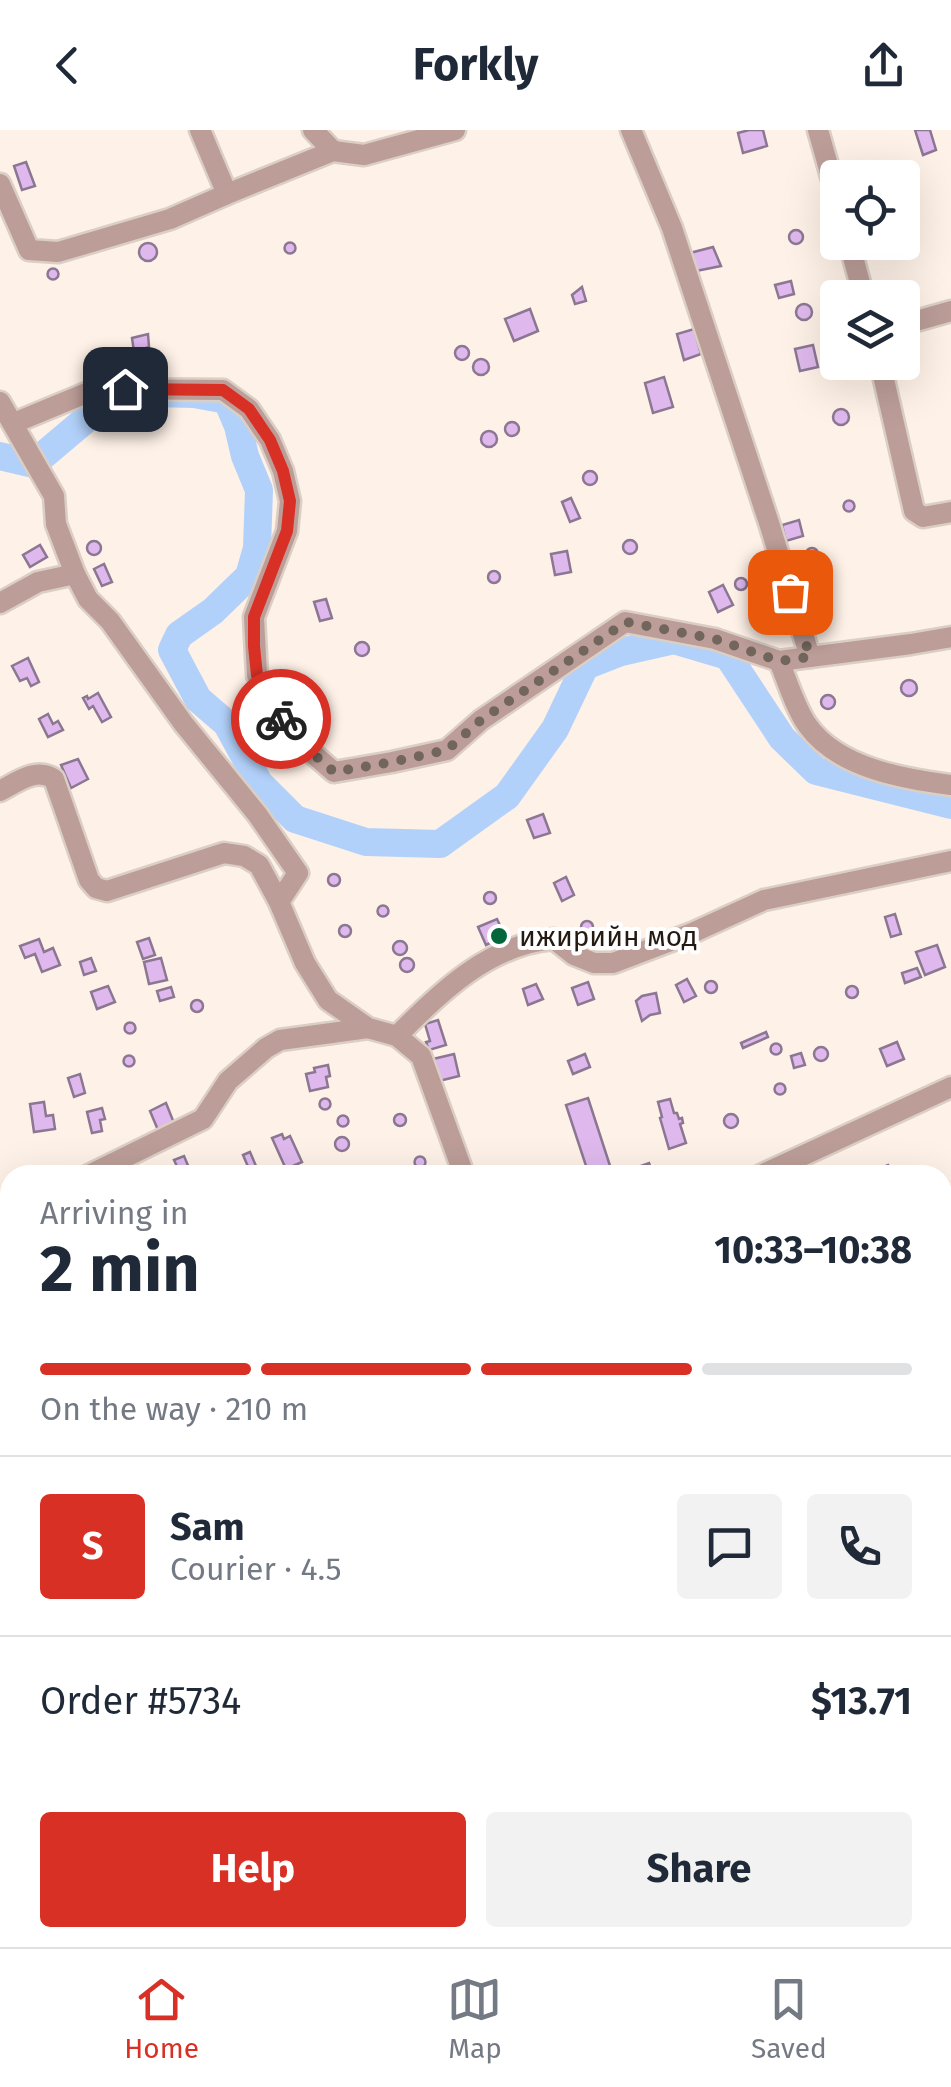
<!DOCTYPE html>
<html lang="en">
<head>
<meta charset="utf-8">
<style>
	:root { --surface:#fff; --page:#f2f2f3; --text:#1f2937; --muted:#747a83; --line:#e0e1e3; --accent:#d93025 }
	body { margin:0; font-family:"Fira Sans",sans-serif; background:var(--page); color:var(--text); height:100vh; display:flex; flex-direction:column; font-size:38px; white-space:nowrap }
	* { box-sizing:border-box; margin:0 }
	p { font-size:32px; color:var(--muted) }
	.icon { flex:none; width:55px; height:55px; fill:none; stroke:currentColor; stroke-width:2; stroke-linecap:round; stroke-linejoin:round }
	.map { position:relative; flex:1; overflow:hidden }
	.side { position:absolute; left:0px; top:1035px; width:952px; height:782px; display:flex; flex-direction:column; background:var(--surface); border-radius:30px 30px 0 0; box-shadow:0 10px 40px #0002 }
	.side>* { flex:none }
	.tools { position:absolute; left:820px; top:30px; display:grid; gap:20px }
	.tools a { display:grid; place-items:center; width:100px; height:100px; border-radius:10px; background:var(--surface); box-shadow:0 10px 40px #0002; font-size:50px }
	.pin { position:absolute; display:grid; place-items:center; width:85px; height:85px; color:#fff; margin:-42px; border-radius:20px; box-shadow:0 5px 15px #0006 }
	.courier { position:absolute; display:grid; place-items:center; width:100px; height:100px; margin:-50px; border:8px solid #d93025; border-radius:50%; background:#fff; color:#222; box-shadow:0 2px 12px #0007 }
	.head em { font-style:normal; font-weight:700 }
	.head div { display:flex; flex-direction:column-reverse }
	.head { display:flex; align-items:center; justify-content:space-between; height:170px; padding:0 40px }
	h1 { font-size:65px; font-weight:700; line-height:75px }
	.bar { display:grid; grid-template-columns:repeat(4,1fr); gap:15px 10px; align-content:center; height:120px; padding:0 40px }
	.bar i { height:12px; border-radius:8px; background:var(--line) }
	.bar .active { background:var(--accent) }
	.bar p { grid-column:span 4 }
	.line { display:flex; align-items:center; gap:25px; padding:0 40px; border-top:2px solid var(--line) }
	.line div { flex:1 }
	.round { display:grid; place-items:center; flex:none; width:105px; height:105px; border-radius:10px; background:var(--page) }
	.cta { display:flex; gap:20px; margin-top:auto; padding:20px 40px }
	.cta a { flex:1; height:115px; border-radius:10px; background:var(--accent); color:#fff; font-size:40px; font-weight:700; line-height:115px; text-align:center }
	.cta a+a { background:var(--page); color:var(--text) }
	header { display:flex; justify-content:space-between; align-items:center; height:130px; padding:0 40px; background:var(--surface); font-size:45px; font-weight:700 }
	.dock { display:flex; justify-content:space-around; align-items:center; height:140px; border-top:2px solid var(--line); background:var(--surface); font-size:28px; color:var(--muted) }
	.dock a { display:grid; justify-items:center; gap:5px }
	.dock .active { color:var(--accent) }
	.map>svg:first-child { display:block }
	.lines { fill:none; stroke-linecap:round; stroke-linejoin:round }
	.stream { stroke:#b2d1fa; stroke-width:5 }
	.river { stroke:#b2d1fa; stroke-width:28 }
	.building { fill:#dfb9ed; stroke:#8b7792; stroke-width:2.5 }
	.minor-casing { stroke:#dbcfc5; stroke-width:25 }
	.major-casing { stroke:#dbcfc5; stroke-width:32 }
	.minor { stroke:#bc9d98; stroke-width:20 }
	.major { stroke:#89564e; stroke-width:28 }
	.done { stroke:#71655c; stroke-width:10; stroke-dasharray:0 18 }
	.route { stroke:#d93025; stroke-width:12 }
	.poi-dot { fill:#04673b; stroke:#fff; stroke-width:4 }
	.labels { text-anchor:middle; stroke-width:8; stroke-linejoin:round; paint-order:stroke }
	.poi-label { font-size:28px; fill:#251a11; stroke:#fff; text-anchor:start }
</style>
</head>
<body>
<header><svg class="icon" aria-label="back" viewBox="0 0 24 24"><path d="M15 5l-7 7 7 7"/></svg>Forkly<svg class="icon" aria-label="share" viewBox="0 0 24 24"><path d="M12 15V3M7 8l5-5 5 5M5 13v7h14v-7"/></svg></header>
<div class="map">
<svg width="951" height="1817" viewBox="0 0 951 1817">
	<rect width="100%" height="100%" fill="#fef1e7"/>
	<g class="lines">
		<polyline class="stream" points="321,1817 322,1808"/>
		<polyline class="river" points="0,326 33,334 104,274 153,263 194,264 227,270 238,296 245,326 259,360 257,418 249,446 213,481 179,505 172,520 198,569 227,594 259,653 295,689 366,712 440,714 507,666 555,599 585,536 621,522 674,510 728,526 782,608 816,641 951,675"/>
	</g>
	<g class="building">
		<polygon points="749,0 763,0 767,16 743,23 738,3"/>
		<polygon points="915,0 930,0 936,20 923,25"/>
		<polygon points="26,32 35,56 22,60 14,36"/>
		<circle cx="796" cy="107" r="7"/>
		<circle cx="290" cy="118" r="5.5"/>
		<circle cx="148" cy="122" r="9"/>
		<polygon points="713,117 721,136 691,142 686,124"/>
		<circle cx="53" cy="144" r="5.5"/>
		<polygon points="791,151 794,164 779,168 775,155"/>
		<polygon points="582,157 586,171 575,174 572,165"/>
		<circle cx="804" cy="182" r="8"/>
		<polygon points="530,179 538,201 514,211 505,189"/>
		<polygon points="694,199 701,224 684,230 677,204"/>
		<polygon points="148,204 149,217 134,222 132,208"/>
		<polygon points="813,215 818,237 800,241 795,219"/>
		<circle cx="462" cy="223" r="7"/>
		<circle cx="481" cy="237" r="8"/>
		<polygon points="664,247 673,277 653,283 645,253"/>
		<circle cx="841" cy="287" r="8"/>
		<circle cx="512" cy="299" r="7"/>
		<circle cx="489" cy="309" r="8"/>
		<circle cx="590" cy="348" r="7"/>
		<polygon points="571,368 580,388 570,392 562,372"/>
		<circle cx="849" cy="376" r="5.5"/>
		<polygon points="799,390 803,406 786,411 782,395"/>
		<circle cx="630" cy="417" r="7"/>
		<circle cx="94" cy="418" r="7"/>
		<polygon points="40,415 47,427 30,437 23,425"/>
		<circle cx="812" cy="424" r="6"/>
		<polygon points="567,421 571,442 555,445 551,424"/>
		<polygon points="803,423 807,438 794,442 789,428"/>
		<polygon points="104,434 112,452 102,456 94,439"/>
		<circle cx="494" cy="447" r="6"/>
		<circle cx="741" cy="454" r="6"/>
		<polygon points="723,455 733,475 718,482 709,462"/>
		<polygon points="326,469 332,488 320,491 314,472"/>
		<polygon points="786,475 789,485 773,490 770,480"/>
		<circle cx="362" cy="519" r="7"/>
		<polygon points="28,528 39,552 31,556 27,548 20,551 12,536"/>
		<circle cx="909" cy="558" r="8"/>
		<polygon points="98,563 111,587 102,592 93,576 89,579 83,568 87,566 88,569"/>
		<circle cx="828" cy="572" r="7"/>
		<polygon points="48,584 53,594 58,591 63,600 48,607 39,589"/>
		<polygon points="78,629 88,649 71,658 61,635"/>
		<polygon points="543,684 550,703 534,708 527,690"/>
		<circle cx="334" cy="750" r="6"/>
		<polygon points="566,747 574,765 562,771 554,753"/>
		<circle cx="490" cy="768" r="6"/>
		<circle cx="383" cy="781" r="5.5"/>
		<polygon points="895,784 901,804 891,807 885,787"/>
		<polygon points="497,789 505,806 486,815 478,797"/>
		<circle cx="587" cy="797" r="6"/>
		<circle cx="345" cy="801" r="6"/>
		<polygon points="149,808 155,825 143,829 137,812"/>
		<polygon points="39,809 44,822 53,818 60,835 42,842 35,824 25,828 20,816"/>
		<circle cx="400" cy="818" r="7"/>
		<polygon points="937,815 945,837 925,845 916,822"/>
		<polygon points="91,828 96,841 84,845 80,832"/>
		<polygon points="161,828 167,850 149,854 144,832"/>
		<circle cx="407" cy="835" r="7"/>
		<polygon points="917,838 921,847 905,853 902,843"/>
		<polygon points="687,849 696,866 684,872 676,855"/>
		<circle cx="711" cy="857" r="6"/>
		<polygon points="588,852 594,869 578,875 572,858"/>
		<polygon points="536,854 543,869 528,875 523,859"/>
		<circle cx="852" cy="862" r="6"/>
		<polygon points="108,856 115,872 97,879 91,862"/>
		<polygon points="171,857 174,867 160,871 157,861"/>
		<polygon points="656,863 660,883 650,885 642,891 636,871 642,866"/>
		<circle cx="197" cy="876" r="6"/>
		<polygon points="438,890 446,915 429,920 426,912 430,911 425,894"/>
		<circle cx="130" cy="898" r="5.5"/>
		<polygon points="766,902 768,907 743,918 741,913"/>
		<polygon points="897,912 904,929 887,936 880,919"/>
		<circle cx="776" cy="919" r="5.5"/>
		<circle cx="821" cy="924" r="7"/>
		<polygon points="801,923 805,935 794,938 791,926"/>
		<polygon points="454,924 459,946 439,951 433,929"/>
		<polygon points="585,924 590,937 573,944 568,931"/>
		<circle cx="129" cy="931" r="5.5"/>
		<polygon points="328,935 330,946 326,947 328,957 310,961 306,944 315,942 314,938"/>
		<polygon points="80,944 85,963 74,967 68,948"/>
		<circle cx="780" cy="959" r="5.5"/>
		<polygon points="588,968 613,1045 589,1045 566,975"/>
		<circle cx="325" cy="974" r="5.5"/>
		<polygon points="670,969 674,983 677,983 679,989 682,988 683,993 680,994 686,1013 669,1019 660,988 662,987 658,972"/>
		<polygon points="44,972 46,986 53,985 55,999 34,1002 30,974"/>
		<polygon points="166,973 174,993 158,1000 150,981"/>
		<polygon points="102,978 105,989 100,990 102,1001 92,1003 87,982"/>
		<circle cx="400" cy="990" r="6"/>
		<circle cx="731" cy="991" r="7"/>
		<circle cx="343" cy="991" r="5.5"/>
		<polygon points="282,1004 284,1009 290,1006 302,1032 286,1039 272,1008"/>
		<circle cx="342" cy="1014" r="7"/>
		<polygon points="250,1022 256,1036 249,1039 243,1025"/>
		<polygon points="184,1026 192,1045 181,1045 174,1030"/>
		<circle cx="420" cy="1032" r="5.5"/>
		<polygon points="649,1033 653,1045 637,1045 635,1038"/>
		<polygon points="888,1035 892,1045 877,1045 875,1040"/>
		<polygon points="1,1280 10,1294 10,1306 0,1312"/>
		<polygon points="759,1808 787,1808 787,1812 759,1813"/>
	</g>
	<g class="lines">
		<g class="minor-casing">
			<g id="minor">
				<polyline points="200,0 227,64"/>
				<polyline points="313,0 333,21"/>
				<polyline points="631,0 672,98 770,396 810,527"/>
				<polyline points="818,0 838,71"/>
				<polyline points="0,54 29,120 58,122 170,89 227,64 333,21 364,25 455,0"/>
				<polyline points="849,112 864,168"/>
				<polyline points="902,195 951,181"/>
				<polyline points="880,232 914,381 923,387 951,382"/>
				<polyline points="0,272 54,366 56,394 75,444 88,469 110,491 183,593 257,684 298,743 279,772"/>
				<polyline points="14,293 96,259 223,260 249,279 270,310 283,341 290,371 287,401 254,487 257,545 289,603 334,642 392,632 447,620 481,590 625,492 715,509 779,531 911,514 951,507"/>
				<polyline points="0,473 38,452 75,444"/>
				<path d="M779,531C787,550 796,580 808,596C838,638 904,649 951,655"/>
				<path d="M0,661C17,652 36,637 54,649L89,750L96,758L107,761L224,723L244,726L259,735L279,772L305,833L328,870L368,898L397,906"/>
				<polyline points="89,1045 203,989 228,951 266,918 280,910 368,898"/>
				<path d="M464,1045L421,926L397,906C440,862 490,814 554,809L574,825L594,833H613L692,803L764,770L951,731"/>
				<polyline points="761,1045 951,957"/>
				<polyline points="0,1088 10,1084"/>
				<polyline points="942,1408 951,1406"/>
				<polyline points="0,1524 10,1524"/>
				<polyline points="942,1779 951,1779"/>
				<polyline points="381,1808 382,1817"/>
				<polyline points="548,1817 565,1808"/>
				<polyline points="726,1817 730,1808"/>
			</g>
		</g>
		<g class="major-casing">
			<g id="major">
				<polyline points="942,1494 951,1491"/>
				<polyline points="0,1739 10,1734"/>
			</g>
		</g>
		<use href="#minor" class="minor"/>
		<use href="#major" class="major"/>
	</g>
	<g class="lines">
		<polyline class="done" points="281,589 289,603 334,642 392,632 447,620 481,590 626,492 715,509 779,531 810,527 790,462"/>
		<polyline class="route" points="125,259 223,260 249,279 270,310 283,341 290,371 287,401 254,487 254,516 257,545 281,589"/>
	</g>
	<circle class="poi-dot" cx="499" cy="806" r="10"/>
	<g class="labels">
		<g class="poi-label">
			<text x="519" y="816">ижирийн мод</text>
		</g>
	</g>
</svg>
<div class="tools">
<a><svg class="icon" aria-label="locate" viewBox="0 0 24 24"><circle cx="12" cy="12" r="6"/><path d="M12 2v4M12 18v4M2 12h4M18 12h4"/></svg></a>
<a><svg class="icon" aria-label="layers" viewBox="0 0 24 24"><path d="M12 4l9 5-9 5-9-5zM3 14l9 5 9-5"/></svg></a>
</div>
<div class="pin" style="left:790px;top:462px;background:#ea580c"><svg class="icon" aria-label="bag" viewBox="0 0 24 24"><path d="M5 8h14l-1 12H6zM9 8a3 3 0 0 1 6 0"/></svg></div>
<div class="pin" style="left:125px;top:259px;background:#1f2937"><svg class="icon" aria-label="home" viewBox="0 0 24 24"><path d="M3 11l9-7 9 7M6 9v11h12V9"/></svg></div>
<div class="courier" style="left:281px;top:589px"><svg class="icon" aria-label="bike" viewBox="0 0 24 24"><circle cx="6" cy="16" r="4"/><circle cx="18" cy="16" r="4"/><path d="M6 16l4-8h5l3 8M10 8l3 8H6M13 5h3"/></svg></div>
<section class="side">
<div class="head"><div><h1>2 min</h1><p>Arriving in</p></div><em>10:33–10:38</em></div>
<div class="bar"><i class="active"></i><i class="active"></i><i class="active"></i><i></i><p>On the way · 210 m</p></div>
<div class="line" style="height:180px"><b class="round" style="background:var(--accent);color:#fff">S</b><div><b>Sam</b><p>Courier · 4.5</p></div><a class="round"><svg class="icon" aria-label="chat" viewBox="0 0 24 24"><path d="M4 5h16v11H9l-5 4z"/></svg></a><a class="round"><svg class="icon" aria-label="phone" viewBox="0 0 24 24"><path d="M5 4h4l2 5-3 2q2 4 5 5l2-3 5 2v4C11 20 4 13 5 4z"/></svg></a></div>
<div class="line" style="height:130px"><div>Order #5734</div><b>$13.71</b></div>
<div class="cta"><a>Help</a><a>Share</a></div>
</section>
</div>
<nav class="dock">
<a class="active"><svg class="icon" aria-label="home" viewBox="0 0 24 24"><path d="M3 11l9-7 9 7M6 9v11h12V9"/></svg>Home</a>
<a><svg class="icon" aria-label="map" viewBox="0 0 24 24"><path d="M3 6l6-2 6 2 6-2v14l-6 2-6-2-6 2zM9 4v14M15 6v14"/></svg>Map</a>
<a><svg class="icon" aria-label="saved" viewBox="0 0 24 24"><path d="M7 4h10v16l-5-4-5 4z"/></svg>Saved</a>
</nav>
</body>
</html>
